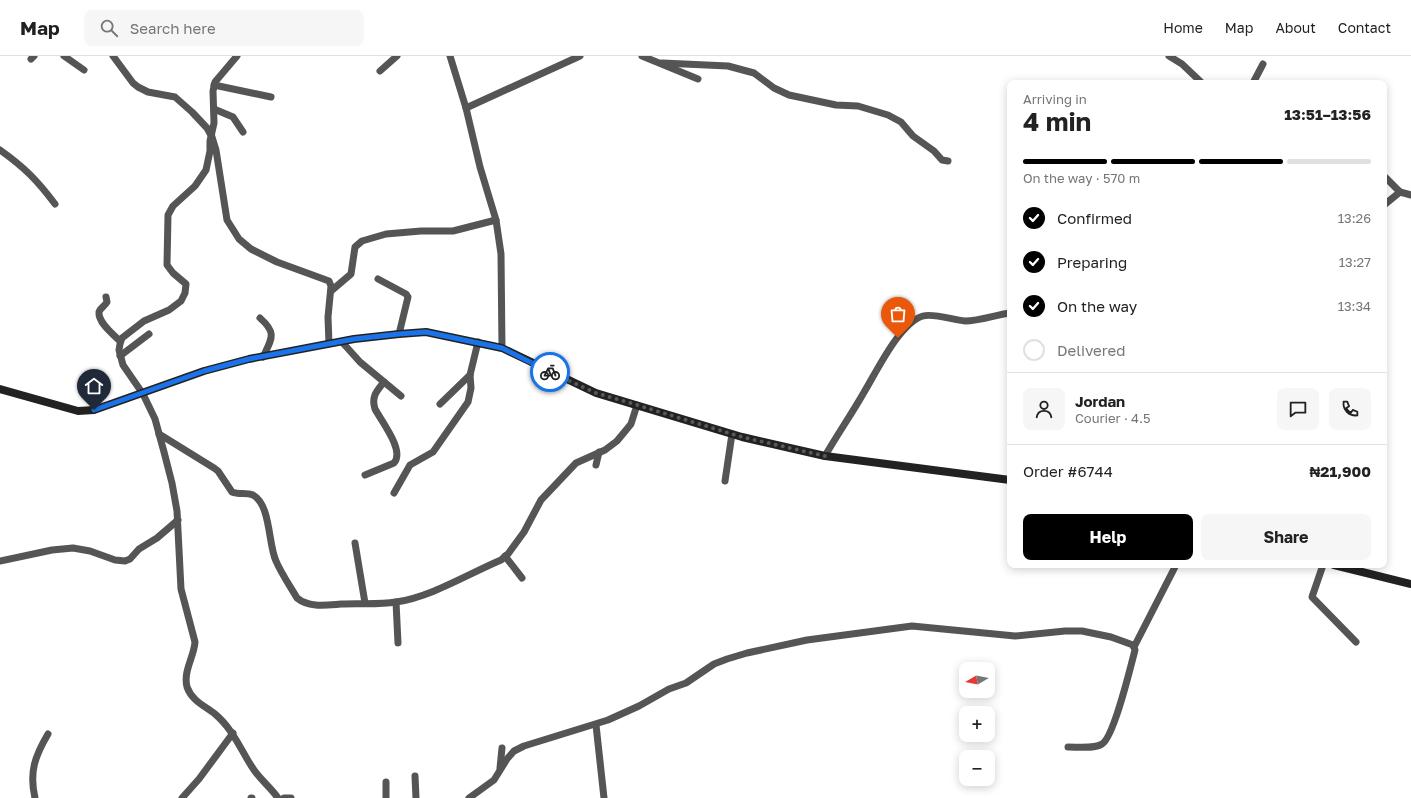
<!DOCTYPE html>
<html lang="en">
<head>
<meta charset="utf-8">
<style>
	:root { --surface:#fff; --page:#f6f6f6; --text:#222; --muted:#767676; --line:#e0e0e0; --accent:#000 }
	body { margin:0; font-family:"Golos Text",sans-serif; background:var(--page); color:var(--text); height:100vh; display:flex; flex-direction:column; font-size:15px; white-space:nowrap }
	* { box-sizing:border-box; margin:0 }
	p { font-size:13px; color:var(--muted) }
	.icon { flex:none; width:22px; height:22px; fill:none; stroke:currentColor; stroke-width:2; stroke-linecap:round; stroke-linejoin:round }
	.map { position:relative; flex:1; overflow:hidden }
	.details { position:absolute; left:1007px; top:24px; width:380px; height:488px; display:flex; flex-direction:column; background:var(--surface); border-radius:8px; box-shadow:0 2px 10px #0003 }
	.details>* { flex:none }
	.needle { width:26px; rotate:260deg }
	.controls { position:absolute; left:959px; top:606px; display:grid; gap:8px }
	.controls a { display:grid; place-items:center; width:36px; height:36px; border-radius:8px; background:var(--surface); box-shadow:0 2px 10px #0003; font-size:20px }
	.pin { position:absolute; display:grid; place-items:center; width:34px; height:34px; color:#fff; margin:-41px -17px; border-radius:50% 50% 50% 0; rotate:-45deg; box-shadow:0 0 4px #0007 }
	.pin .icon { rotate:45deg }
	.courier { position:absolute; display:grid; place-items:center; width:40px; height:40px; margin:-20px; border:3px solid #1a73e8; border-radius:50%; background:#fff; color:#222; box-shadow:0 1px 5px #0007 }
	.summary em { font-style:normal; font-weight:700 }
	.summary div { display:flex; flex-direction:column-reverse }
	.summary { display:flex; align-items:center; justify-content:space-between; height:68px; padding:0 16px }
	h1 { font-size:26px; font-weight:700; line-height:30px }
	.bar { display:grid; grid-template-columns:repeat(4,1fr); gap:6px 4px; align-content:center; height:48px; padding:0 16px }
	.bar i { height:5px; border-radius:3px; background:var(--line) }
	.bar .selected { background:var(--accent) }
	.bar p { grid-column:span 4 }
	.line { display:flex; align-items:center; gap:10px; padding:0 16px; border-top:1px solid var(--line) }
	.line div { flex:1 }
	.round { display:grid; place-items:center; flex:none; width:42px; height:42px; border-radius:8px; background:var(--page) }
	ol { padding:0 16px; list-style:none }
	li { display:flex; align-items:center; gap:12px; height:44px }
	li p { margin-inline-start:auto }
	li .icon { padding:4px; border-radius:50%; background:var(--accent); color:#fff; stroke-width:4 }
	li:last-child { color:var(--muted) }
	li i { width:22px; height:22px; border:2px solid var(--line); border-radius:50% }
	.button { display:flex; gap:8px; margin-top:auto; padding:8px 16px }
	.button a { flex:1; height:46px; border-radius:8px; background:var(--accent); color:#fff; font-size:16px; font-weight:700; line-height:46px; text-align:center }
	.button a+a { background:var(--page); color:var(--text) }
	header { display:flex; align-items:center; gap:24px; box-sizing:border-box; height:56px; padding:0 20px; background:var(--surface); border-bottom:1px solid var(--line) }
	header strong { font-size:19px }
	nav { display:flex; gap:22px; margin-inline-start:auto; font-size:14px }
	.search { width:280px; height:36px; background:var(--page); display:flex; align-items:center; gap:10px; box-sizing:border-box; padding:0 14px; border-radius:8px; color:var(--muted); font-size:15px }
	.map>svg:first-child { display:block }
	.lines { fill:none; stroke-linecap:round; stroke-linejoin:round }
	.street { stroke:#555; stroke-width:7 }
	.secondary { stroke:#222; stroke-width:8 }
	.done { stroke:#595959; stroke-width:4; stroke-dasharray:0 7.2 }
	.route { stroke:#1a73e8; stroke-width:5 }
</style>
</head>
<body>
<header>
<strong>Map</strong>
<div class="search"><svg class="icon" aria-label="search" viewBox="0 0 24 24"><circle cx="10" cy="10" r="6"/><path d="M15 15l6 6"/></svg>Search here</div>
<nav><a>Home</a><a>Map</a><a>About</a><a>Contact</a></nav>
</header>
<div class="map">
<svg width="1411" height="742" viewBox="0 0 1411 742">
	<rect width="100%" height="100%" fill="#fff"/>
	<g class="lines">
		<g class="street">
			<polyline points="64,0 84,14"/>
			<polyline points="113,0 133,27 138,31 148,36 175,41 192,56 207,72 212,81 216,94 227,164 239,183 251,193 277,206 329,225 331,230 328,261 329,288"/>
			<path d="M237,0L215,26L213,35L214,67L210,85V95L206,114L195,130L173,150L168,159L167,209L173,217L186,228L185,237L181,245L169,254L144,265L122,282L120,288L119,294L123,309L143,338L155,363L164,396L172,427L177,455L181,533L195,586C194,601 183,615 187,631C192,645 205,650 215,658C234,674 241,695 254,714C261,724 271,732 278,742"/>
			<polyline points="450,0 466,52 480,111 496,164 501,198 502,292"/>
			<polyline points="642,0 698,23"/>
			<polyline points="1169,0 1182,8 1202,27"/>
			<polyline points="31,3 34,0"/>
			<polyline points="662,7 728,10 754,17 774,32 789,39 836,49 858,50 888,59 901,66 913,80 934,95 942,104 948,105"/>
			<polyline points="380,15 397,0"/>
			<polyline points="1253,27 1263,8"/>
			<polyline points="214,29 271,41"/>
			<polyline points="466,52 580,0"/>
			<polyline points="214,53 233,61 243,76"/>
			<path d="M0,94C24,111 37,124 55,148"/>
			<polyline points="1384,120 1400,136 1411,139"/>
			<polyline points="1384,149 1400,136"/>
			<polyline points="378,223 406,238 408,241 399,278"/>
			<polyline points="331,235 351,218 355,191 362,185 386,178 421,175 453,175 496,164"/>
			<path d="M106,241L107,246C105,250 100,252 99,256C98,267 114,279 120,285"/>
			<path d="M260,262C277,277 272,282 263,301"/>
			<polyline points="342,286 360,306 401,340"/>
			<polyline points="120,300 149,278"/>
			<polyline points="440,348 470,319"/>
			<path d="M159,378L214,412L218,415L232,436C239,439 246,436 253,439C271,449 268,488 276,505C281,517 290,530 297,542C309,552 327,549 341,548C359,547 378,549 396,546C431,541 468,518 501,504L508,498L524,476L541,444L576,407L605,394L617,385L631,368L637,349"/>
			<path d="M825,400C837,379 851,359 863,338C876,317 899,267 923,260C934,257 953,264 965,265C980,265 995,259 1010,257"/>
			<polyline points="596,409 599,396"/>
			<path d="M365,419L394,407C405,395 382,366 375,353C371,340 377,335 384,326"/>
			<polyline points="725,425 732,378"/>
			<polyline points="394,437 410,409 433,396 468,346 471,332 470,319 478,286"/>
			<polyline points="355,487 365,547"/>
			<polyline points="505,500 522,522"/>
			<polyline points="0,505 52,494 73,492 90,495 115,504 125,505 130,503 139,493 157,482 178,464"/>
			<polyline points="1323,509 1312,541 1356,586"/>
			<polyline points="396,546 398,587"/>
			<polyline points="1134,591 1176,509"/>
			<polyline points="596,669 604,742"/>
			<polyline points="500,712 502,692"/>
			<polyline points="415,720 416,742"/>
			<polyline points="386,726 386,742"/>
			<path d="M35,742C29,716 35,700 48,678"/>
			<polyline points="182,742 199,723 233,677"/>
			<polyline points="251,742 252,742"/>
			<polyline points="284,742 291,742"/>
			<path d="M469,742L494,724L507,703L514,695L524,690L608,664L639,650L669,633L686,627L714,608L727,603L747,597L807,584L912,570L1015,580L1065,575H1082L1111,581L1133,589L1135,594C1131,609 1114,681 1102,688C1094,693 1079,691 1068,691"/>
		</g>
		<g class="secondary">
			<polyline points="0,333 78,355 94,354 204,315 249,303 354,283 399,278 426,276 502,292 596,337 742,381 825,400 1010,424"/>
			<polyline points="1334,509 1411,528"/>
		</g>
	</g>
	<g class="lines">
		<polyline class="done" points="550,316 596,337 637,349 742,381 825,400 872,324 880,308 898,282"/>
		<polyline class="route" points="94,354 204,315 249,303 354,283 399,278 426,276 502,292 550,316"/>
	</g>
</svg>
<div class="controls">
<a><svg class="needle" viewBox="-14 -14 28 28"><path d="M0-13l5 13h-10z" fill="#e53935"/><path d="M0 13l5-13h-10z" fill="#767676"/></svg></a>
<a>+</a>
<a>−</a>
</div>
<div class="pin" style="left:898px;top:282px;background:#ea580c"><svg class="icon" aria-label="bag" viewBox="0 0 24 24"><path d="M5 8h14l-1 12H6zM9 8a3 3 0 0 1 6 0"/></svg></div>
<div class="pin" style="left:94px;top:354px;background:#1f2937"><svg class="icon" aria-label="home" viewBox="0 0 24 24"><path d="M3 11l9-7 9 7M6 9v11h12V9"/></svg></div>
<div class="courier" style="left:550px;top:316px"><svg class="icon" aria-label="bike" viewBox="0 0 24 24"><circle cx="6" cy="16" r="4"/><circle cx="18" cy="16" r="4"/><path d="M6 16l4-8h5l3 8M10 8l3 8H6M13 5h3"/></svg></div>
<section class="details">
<div class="summary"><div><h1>4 min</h1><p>Arriving in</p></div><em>13:51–13:56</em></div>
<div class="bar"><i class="selected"></i><i class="selected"></i><i class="selected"></i><i></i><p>On the way · 570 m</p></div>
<ol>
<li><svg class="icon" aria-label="check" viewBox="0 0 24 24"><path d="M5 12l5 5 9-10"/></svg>Confirmed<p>13:26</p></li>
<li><svg class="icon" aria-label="check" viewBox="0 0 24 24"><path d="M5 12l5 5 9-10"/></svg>Preparing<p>13:27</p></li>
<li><svg class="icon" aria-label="check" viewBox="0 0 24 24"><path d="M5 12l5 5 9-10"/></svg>On the way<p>13:34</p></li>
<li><i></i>Delivered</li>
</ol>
<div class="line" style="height:72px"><a class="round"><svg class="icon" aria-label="person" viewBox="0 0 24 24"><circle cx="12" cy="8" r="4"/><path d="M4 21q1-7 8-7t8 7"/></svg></a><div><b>Jordan</b><p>Courier · 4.5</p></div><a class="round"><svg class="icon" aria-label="chat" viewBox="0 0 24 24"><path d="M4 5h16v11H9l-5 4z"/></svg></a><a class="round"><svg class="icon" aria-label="phone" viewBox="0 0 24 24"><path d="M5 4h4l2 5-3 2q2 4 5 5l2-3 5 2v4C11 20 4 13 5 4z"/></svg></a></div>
<div class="line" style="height:52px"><div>Order #6744</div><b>₦21,900</b></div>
<div class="button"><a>Help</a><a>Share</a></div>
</section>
</div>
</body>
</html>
